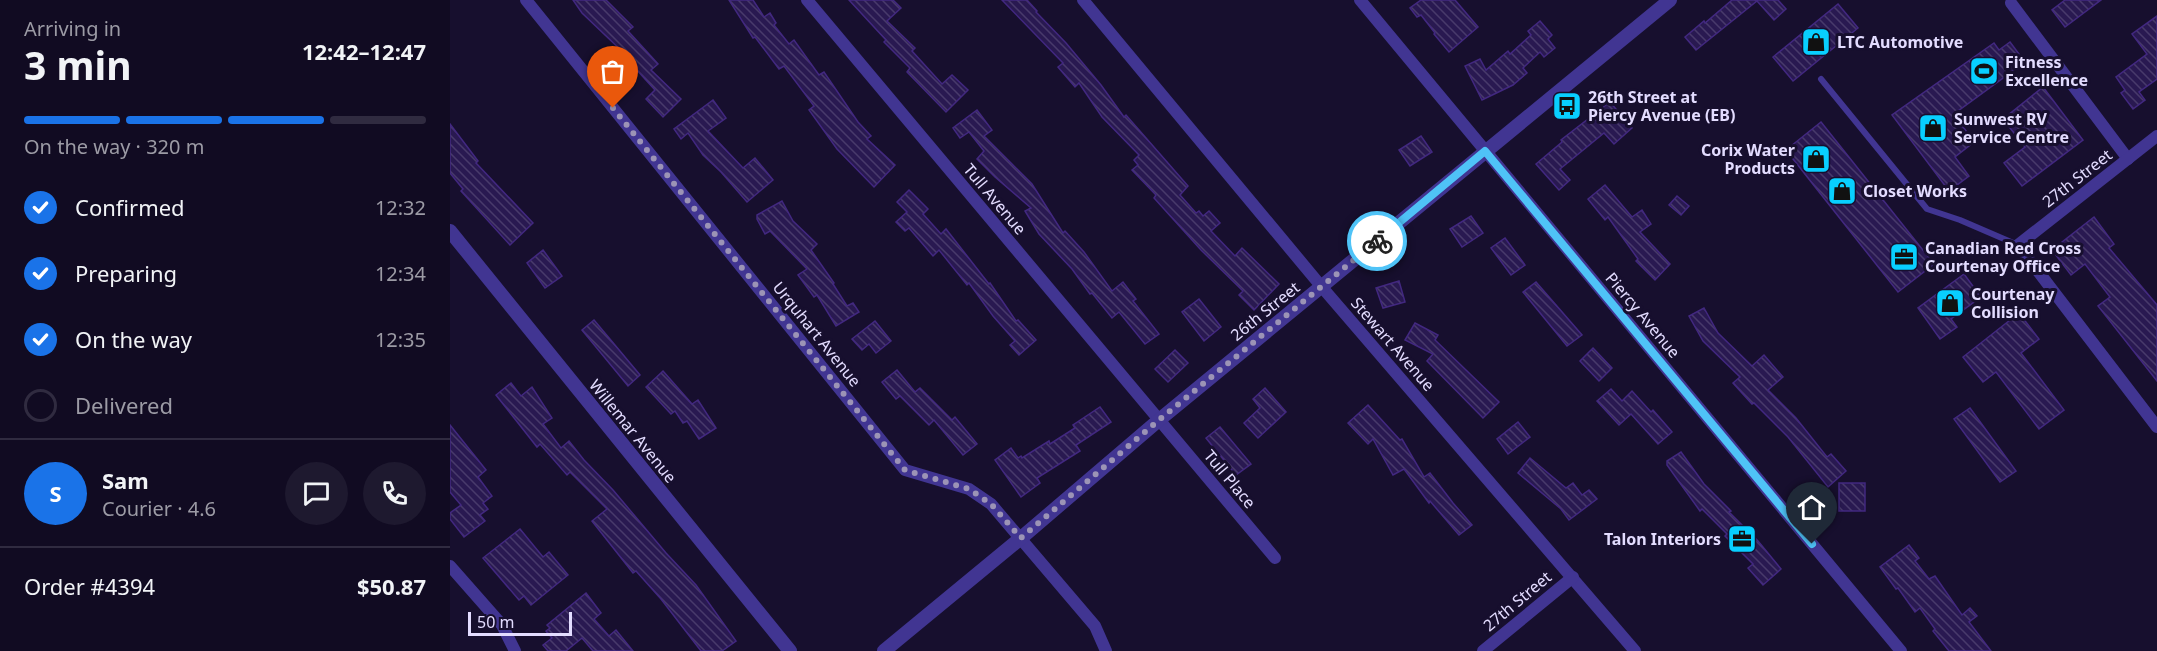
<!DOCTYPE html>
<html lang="en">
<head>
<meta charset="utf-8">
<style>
	:root { --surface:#110b22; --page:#1e192f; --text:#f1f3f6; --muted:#9c9ba5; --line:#302b40; --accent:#1a73e8 }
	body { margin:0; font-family:"Noto Sans",sans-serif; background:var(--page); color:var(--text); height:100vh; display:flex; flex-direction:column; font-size:22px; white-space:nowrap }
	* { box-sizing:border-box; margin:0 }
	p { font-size:20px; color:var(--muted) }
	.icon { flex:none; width:33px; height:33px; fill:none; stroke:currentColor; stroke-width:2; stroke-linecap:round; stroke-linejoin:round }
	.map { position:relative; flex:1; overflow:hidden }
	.side { display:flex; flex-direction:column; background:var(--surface); width:450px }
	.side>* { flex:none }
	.scale { position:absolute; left:18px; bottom:15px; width:104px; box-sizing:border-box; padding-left:6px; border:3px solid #e3dcff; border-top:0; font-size:16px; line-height:21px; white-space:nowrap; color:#e3dcff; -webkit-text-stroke:4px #170f2e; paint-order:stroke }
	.pin { position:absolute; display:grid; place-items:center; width:51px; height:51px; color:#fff; margin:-62px -26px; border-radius:50% 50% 50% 0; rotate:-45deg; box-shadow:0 0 6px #0007 }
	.pin .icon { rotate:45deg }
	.courier { position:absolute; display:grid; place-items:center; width:60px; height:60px; margin:-30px; border:4px solid #4fc3f7; border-radius:50%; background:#fff; color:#222; box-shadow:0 2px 8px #0007 }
	.summary em { font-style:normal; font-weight:700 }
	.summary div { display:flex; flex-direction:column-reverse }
	.summary { display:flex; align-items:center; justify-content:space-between; height:102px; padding:0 24px }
	h1 { font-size:39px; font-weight:700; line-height:45px }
	.bar { display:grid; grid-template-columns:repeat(4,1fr); gap:9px 6px; align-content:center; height:72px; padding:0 24px }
	.bar i { height:8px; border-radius:4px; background:var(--line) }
	.bar .active { background:var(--accent) }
	.bar p { grid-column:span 4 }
	.line { display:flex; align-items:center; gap:15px; padding:0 24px; border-top:2px solid var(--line) }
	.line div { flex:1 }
	.round { display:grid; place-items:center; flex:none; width:63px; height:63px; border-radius:32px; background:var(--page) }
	ol { padding:0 24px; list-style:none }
	li { display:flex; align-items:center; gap:18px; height:66px }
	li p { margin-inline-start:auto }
	li .icon { padding:6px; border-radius:50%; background:var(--accent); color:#fff; stroke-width:4 }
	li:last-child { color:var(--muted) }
	li i { width:33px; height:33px; border:3px solid var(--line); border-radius:50% }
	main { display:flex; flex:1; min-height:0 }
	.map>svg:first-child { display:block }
	.building { fill:url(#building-back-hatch); stroke:#422880; stroke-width:1.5 }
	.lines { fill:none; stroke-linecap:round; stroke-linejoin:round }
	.service { stroke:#413592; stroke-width:6 }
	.minor { stroke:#413592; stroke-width:12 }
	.tertiary { stroke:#413592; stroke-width:14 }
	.done { stroke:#9c94b6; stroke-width:6; stroke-dasharray:0 10.8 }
	.route { stroke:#4fc3f7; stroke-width:8 }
	.labels { text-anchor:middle; stroke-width:6; stroke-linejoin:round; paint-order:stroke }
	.poi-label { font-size:16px; font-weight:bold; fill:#e3dcff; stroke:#170f2e; text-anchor:start }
	.street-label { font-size:16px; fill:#e3dcff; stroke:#170f2e }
</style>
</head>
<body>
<main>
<section class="side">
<div class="summary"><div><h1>3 min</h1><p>Arriving in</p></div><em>12:42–12:47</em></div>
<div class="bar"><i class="active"></i><i class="active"></i><i class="active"></i><i></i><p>On the way · 320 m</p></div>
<ol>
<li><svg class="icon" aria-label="check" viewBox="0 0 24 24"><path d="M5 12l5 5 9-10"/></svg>Confirmed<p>12:32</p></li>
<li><svg class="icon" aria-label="check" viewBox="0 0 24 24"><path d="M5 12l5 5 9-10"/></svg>Preparing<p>12:34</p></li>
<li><svg class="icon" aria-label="check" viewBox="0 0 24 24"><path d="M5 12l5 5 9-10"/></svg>On the way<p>12:35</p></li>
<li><i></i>Delivered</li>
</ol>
<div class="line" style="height:108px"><b class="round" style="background:var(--accent);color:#fff">S</b><div><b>Sam</b><p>Courier · 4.6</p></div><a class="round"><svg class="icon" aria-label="chat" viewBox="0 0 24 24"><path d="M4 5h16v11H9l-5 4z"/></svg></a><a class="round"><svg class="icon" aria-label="phone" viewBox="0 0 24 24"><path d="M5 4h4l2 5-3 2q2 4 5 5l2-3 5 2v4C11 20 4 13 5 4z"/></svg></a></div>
<div class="line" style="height:78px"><div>Order #4394</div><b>$50.87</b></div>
</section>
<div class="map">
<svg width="1707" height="651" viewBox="0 0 1707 651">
	<defs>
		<pattern id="building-back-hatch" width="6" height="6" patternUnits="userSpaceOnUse" patternTransform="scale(1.5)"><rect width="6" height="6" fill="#291951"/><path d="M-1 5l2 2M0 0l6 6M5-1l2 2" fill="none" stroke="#483a6b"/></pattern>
	</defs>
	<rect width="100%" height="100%" fill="#170f2e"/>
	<g class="building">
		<polygon points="123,0 156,0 183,27 178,31 208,64 201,70 231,99 213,117 196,99 205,90 185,68 177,75 168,64 177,56 132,13"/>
		<polygon points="279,0 303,0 314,17 320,13 326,23 324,25 339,44 344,40 369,75 374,72 408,122 421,136 417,139 445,165 424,187 387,149 359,110 364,106 334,66 329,69 305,37 303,38"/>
		<polygon points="399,0 443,0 451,8 437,21 465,48 462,51 492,84 502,75 518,90 496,112 457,72 460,68 434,42 436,40"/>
		<polygon points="552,0 577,0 587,11 586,12 616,43 651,85 674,117 676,115 738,186 730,195 746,213 749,211 753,216 759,211 770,223 761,231 785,256 792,248 829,284 804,310 789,295 793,291 751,250 704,198 706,195 682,170 688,165 684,160 689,155 652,117 629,83 625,87 608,67 613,63"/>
		<polygon points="971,0 1005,0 1028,27 999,52 984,34 985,33 971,15 967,17 960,8"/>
		<polygon points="1282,0 1328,0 1336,9 1324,20 1307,1 1246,50 1235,37 1254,21 1255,23"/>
		<polygon points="1615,0 1651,0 1615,27 1602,10"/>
		<polygon points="1388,4 1408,28 1343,81 1323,57"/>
		<polygon points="1707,16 1707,79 1689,92 1695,100 1683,109 1671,93 1675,90 1666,77 1697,54 1682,34"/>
		<polygon points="1090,21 1102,35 1098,39 1105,48 1094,57 1090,52 1073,68 1077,73 1063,85 1032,100 1015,66 1030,59 1036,70 1058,51 1060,54 1081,35 1078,31"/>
		<polygon points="1560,42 1575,62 1504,114 1524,142 1505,157 1519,176 1499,191 1442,115 1544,43 1549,50"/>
		<polygon points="1593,87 1633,140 1572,186 1554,163 1575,147 1553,119"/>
		<polygon points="263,100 276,118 258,131 293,168 305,158 323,180 297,202 271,172 253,155 238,133 231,139 224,129"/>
		<polygon points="1160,102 1182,128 1164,144 1154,133 1110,169 1120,180 1109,190 1086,164 1112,142 1111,140"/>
		<polygon points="527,110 542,130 534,136 582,184 613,233 615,231 634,252 662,291 673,282 686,299 683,301 709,334 695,344 669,312 662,318 642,293 640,294 622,269 589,234 575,211 581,208 545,177 527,159 534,151 519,132 510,138 503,128"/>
		<polygon points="1371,122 1484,264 1448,292 1336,150"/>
		<polygon points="0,124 28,161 26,163 83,223 60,245 11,191 13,189 0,173"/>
		<polygon points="971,136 982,152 960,166 949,150"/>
		<polygon points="1155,185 1182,217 1192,210 1201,224 1190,232 1220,264 1205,280 1186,261 1188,259 1158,217 1155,220 1138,199"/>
		<polygon points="459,190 478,209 473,214 491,234 496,229 539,284 540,283 566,321 568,320 586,340 569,355 560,345 565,341 543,316 519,283 517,285 489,250 483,256 459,228 455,231 446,222 457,212 447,202"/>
		<polygon points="1227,196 1239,206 1231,215 1219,205"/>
		<polygon points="332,201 343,221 367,244 361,250 384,283 383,284 397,306 403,303 409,312 386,326 367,295 364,297 348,275 357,269 320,231 315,234 307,219 307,215"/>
		<polygon points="1021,216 1033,233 1012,247 1000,229"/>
		<polygon points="1644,217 1664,244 1659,248 1707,305 1707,381 1648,306 1660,297 1635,264 1621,275 1602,250"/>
		<polygon points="1055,238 1075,265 1061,275 1041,248"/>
		<polygon points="93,250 112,276 95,288 77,263"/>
		<polygon points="1514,274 1531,297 1501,319 1507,327 1490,339 1468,308"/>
		<polygon points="949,281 955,302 933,308 926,288"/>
		<polygon points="1086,282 1132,335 1117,346 1073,292"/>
		<polygon points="749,299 771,327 754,341 732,312"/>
		<polygon points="1254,308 1268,333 1302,366 1314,355 1333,377 1318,390 1346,418 1377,457 1381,454 1396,471 1378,487 1338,437 1304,403 1302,404 1283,383 1290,377 1253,341 1239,316"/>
		<polygon points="1569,313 1589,339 1571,353 1614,410 1589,429 1546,372 1533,382 1513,357"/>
		<polygon points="144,320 190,375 178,386 132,330"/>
		<polygon points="425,321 441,341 426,353 419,344 412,350 402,339"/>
		<polygon points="965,323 988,335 985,340 1049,402 1033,418 977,361 983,354 955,340"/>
		<polygon points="1143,348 1162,368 1149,381 1130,361"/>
		<polygon points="725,350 738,363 718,382 705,369"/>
		<polygon points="447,370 465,392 470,388 502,420 505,417 527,444 513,455 484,420 479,425 450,396 446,399 432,382"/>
		<polygon points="213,371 242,404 248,400 266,428 249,439 237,421 233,423 225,411 221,414 196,387"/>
		<polygon points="61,383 71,396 82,387 102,418 93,424 111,448 119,441 134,460 163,490 216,553 246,585 286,641 272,651 251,651 211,599 186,571 183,573 142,521 157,509 120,472 117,475 90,444 87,447 46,395"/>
		<polygon points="815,388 836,412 808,438 794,423 810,408 803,399"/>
		<polygon points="1161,389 1172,401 1182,391 1201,412 1203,410 1222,432 1208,444 1181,414 1169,425 1147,401"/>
		<polygon points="918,405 950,440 952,439 974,477 980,473 1003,503 1022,525 1009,535 980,501 979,503 954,469 943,475 923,439 918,444 898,423"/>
		<polygon points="650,407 661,422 626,445 630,451 587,478 590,483 571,497 545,460 561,448 568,458 571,456 572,458 599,441 600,444 625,428 623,425"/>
		<polygon points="1520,408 1566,471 1550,482 1504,419"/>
		<polygon points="1068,422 1080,437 1058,454 1047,439"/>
		<polygon points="0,425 36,470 28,477 42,496 33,503 38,509 30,515 35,521 14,537 0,519 0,513 11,505 0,492"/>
		<polygon points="770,427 801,464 786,475 756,438"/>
		<polygon points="1231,452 1254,484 1281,511 1279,512 1308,541 1331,569 1313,585 1298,568 1303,564 1275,536 1277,534 1252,509 1250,511 1217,465 1217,461"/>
		<polygon points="1080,458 1116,488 1123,483 1132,495 1139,490 1147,499 1119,520 1111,509 1068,473"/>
		<rect x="1389" y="483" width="26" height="28"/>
		<polygon points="70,529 93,557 99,552 118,575 81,605 74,596 69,600 33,558"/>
		<polygon points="1459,545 1469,558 1465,561 1479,579 1485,576 1512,615 1520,608 1527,616 1519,622 1541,651 1499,651 1483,631 1485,629 1470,608 1465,612 1448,588 1446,589 1430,567"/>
		<polygon points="136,593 151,613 144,619 159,636 166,630 183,651 143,651 132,638 116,651 98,651 93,645 102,638 96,631 100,628 97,625"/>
	</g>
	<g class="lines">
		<polyline class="service" points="1371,79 1477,209 1510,220 1568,245"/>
		<g class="minor">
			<polyline points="76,0 455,470 519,489 541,504 645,626 656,651"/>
			<polyline points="357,0 825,558"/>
			<polyline points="633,0 871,286 1185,651"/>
			<polyline points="910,0 1451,651"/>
			<polyline points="1561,3 1678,159"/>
			<polyline points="1707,136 1568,245 1707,427"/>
			<polyline points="0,566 52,625 65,651"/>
			<polyline points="1033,651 1123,577"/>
		</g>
		<g class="tertiary">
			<polyline points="0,231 340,651"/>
			<polyline points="434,651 571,538 709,420 1220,0"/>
		</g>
	</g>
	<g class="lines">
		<polyline class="done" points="163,108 455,470 519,489 541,504 571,538 709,420 927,241"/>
		<polyline class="route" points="927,241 1035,151 1362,544"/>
	</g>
	<defs>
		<g id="shop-square" transform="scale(1.5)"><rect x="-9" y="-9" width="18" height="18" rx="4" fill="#08cfff" stroke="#170f2e"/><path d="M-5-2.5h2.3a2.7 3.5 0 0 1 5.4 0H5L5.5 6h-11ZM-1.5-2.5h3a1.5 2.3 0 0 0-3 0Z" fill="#111"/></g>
		<g id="stadium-square" transform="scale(1.5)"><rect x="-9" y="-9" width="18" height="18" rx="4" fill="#08cfff" stroke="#170f2e"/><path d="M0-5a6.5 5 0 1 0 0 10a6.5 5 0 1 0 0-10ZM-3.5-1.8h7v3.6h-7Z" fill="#111"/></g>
		<g id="bus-square" transform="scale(1.5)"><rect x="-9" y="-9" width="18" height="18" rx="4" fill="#08cfff" stroke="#170f2e"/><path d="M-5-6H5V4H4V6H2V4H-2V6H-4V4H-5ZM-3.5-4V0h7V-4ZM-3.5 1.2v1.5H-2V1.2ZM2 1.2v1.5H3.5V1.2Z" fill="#111"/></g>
		<g id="office-square" transform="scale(1.5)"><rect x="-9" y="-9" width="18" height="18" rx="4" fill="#08cfff" stroke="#170f2e"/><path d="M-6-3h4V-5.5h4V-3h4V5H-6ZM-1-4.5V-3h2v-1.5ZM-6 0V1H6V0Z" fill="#111"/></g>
	</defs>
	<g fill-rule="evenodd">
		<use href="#shop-square" x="1366" y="42"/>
		<use href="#stadium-square" x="1534" y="71"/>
		<use href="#bus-square" x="1117" y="106"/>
		<use href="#shop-square" x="1483" y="128"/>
		<use href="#shop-square" x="1366" y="159"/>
		<use href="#shop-square" x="1392" y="191"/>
		<use href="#office-square" x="1454" y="257"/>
		<use href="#shop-square" x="1500" y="303"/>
		<use href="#office-square" x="1292" y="539"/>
	</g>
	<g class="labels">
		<g class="poi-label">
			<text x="1387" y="48">LTC Automotive</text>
			<text x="1555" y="68">Fitness<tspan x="1555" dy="18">Excellence</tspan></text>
			<text x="1138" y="103">26th Street at<tspan x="1138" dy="18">Piercy Avenue (EB)</tspan></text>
			<text x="1504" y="125">Sunwest RV<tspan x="1504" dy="18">Service Centre</tspan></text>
			<text x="1345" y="156" text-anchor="end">Corix Water<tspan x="1345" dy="18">Products</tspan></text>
			<text x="1413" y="197">Closet Works</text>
			<text x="1475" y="254">Canadian Red Cross<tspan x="1475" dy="18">Courtenay Office</tspan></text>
			<text x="1521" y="300">Courtenay<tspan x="1521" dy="18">Collision</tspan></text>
			<text x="1271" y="545" text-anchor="end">Talon Interiors</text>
		</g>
		<g class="street-label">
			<text transform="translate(1627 178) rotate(-38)" y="6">27th Street</text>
			<text transform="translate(545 199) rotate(50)" y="6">Tull Avenue</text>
			<text transform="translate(815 311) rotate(-39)" y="6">26th Street</text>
			<text transform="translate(1193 315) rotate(50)" y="6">Piercy Avenue</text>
			<text transform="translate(367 334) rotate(51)" y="6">Urquhart Avenue</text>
			<text transform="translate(943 344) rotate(49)" y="6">Stewart Avenue</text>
			<text transform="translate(183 431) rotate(51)" y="6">Willemar Avenue</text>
			<text transform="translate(780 479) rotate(50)" y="6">Tull Place</text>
			<text transform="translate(1067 601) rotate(-40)" y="6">27th Street</text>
		</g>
	</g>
</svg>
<div class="scale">50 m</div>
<div class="pin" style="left:163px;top:108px;background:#ea580c"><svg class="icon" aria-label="bag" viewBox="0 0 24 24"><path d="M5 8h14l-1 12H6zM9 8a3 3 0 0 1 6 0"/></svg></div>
<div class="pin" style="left:1362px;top:544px;background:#1f2937"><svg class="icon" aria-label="home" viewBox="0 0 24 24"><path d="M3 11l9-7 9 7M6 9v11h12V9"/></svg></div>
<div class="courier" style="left:927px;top:241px"><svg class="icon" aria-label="bike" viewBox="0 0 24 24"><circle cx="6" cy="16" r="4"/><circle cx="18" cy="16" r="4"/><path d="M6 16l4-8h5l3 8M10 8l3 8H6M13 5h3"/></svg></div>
</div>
</main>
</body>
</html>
